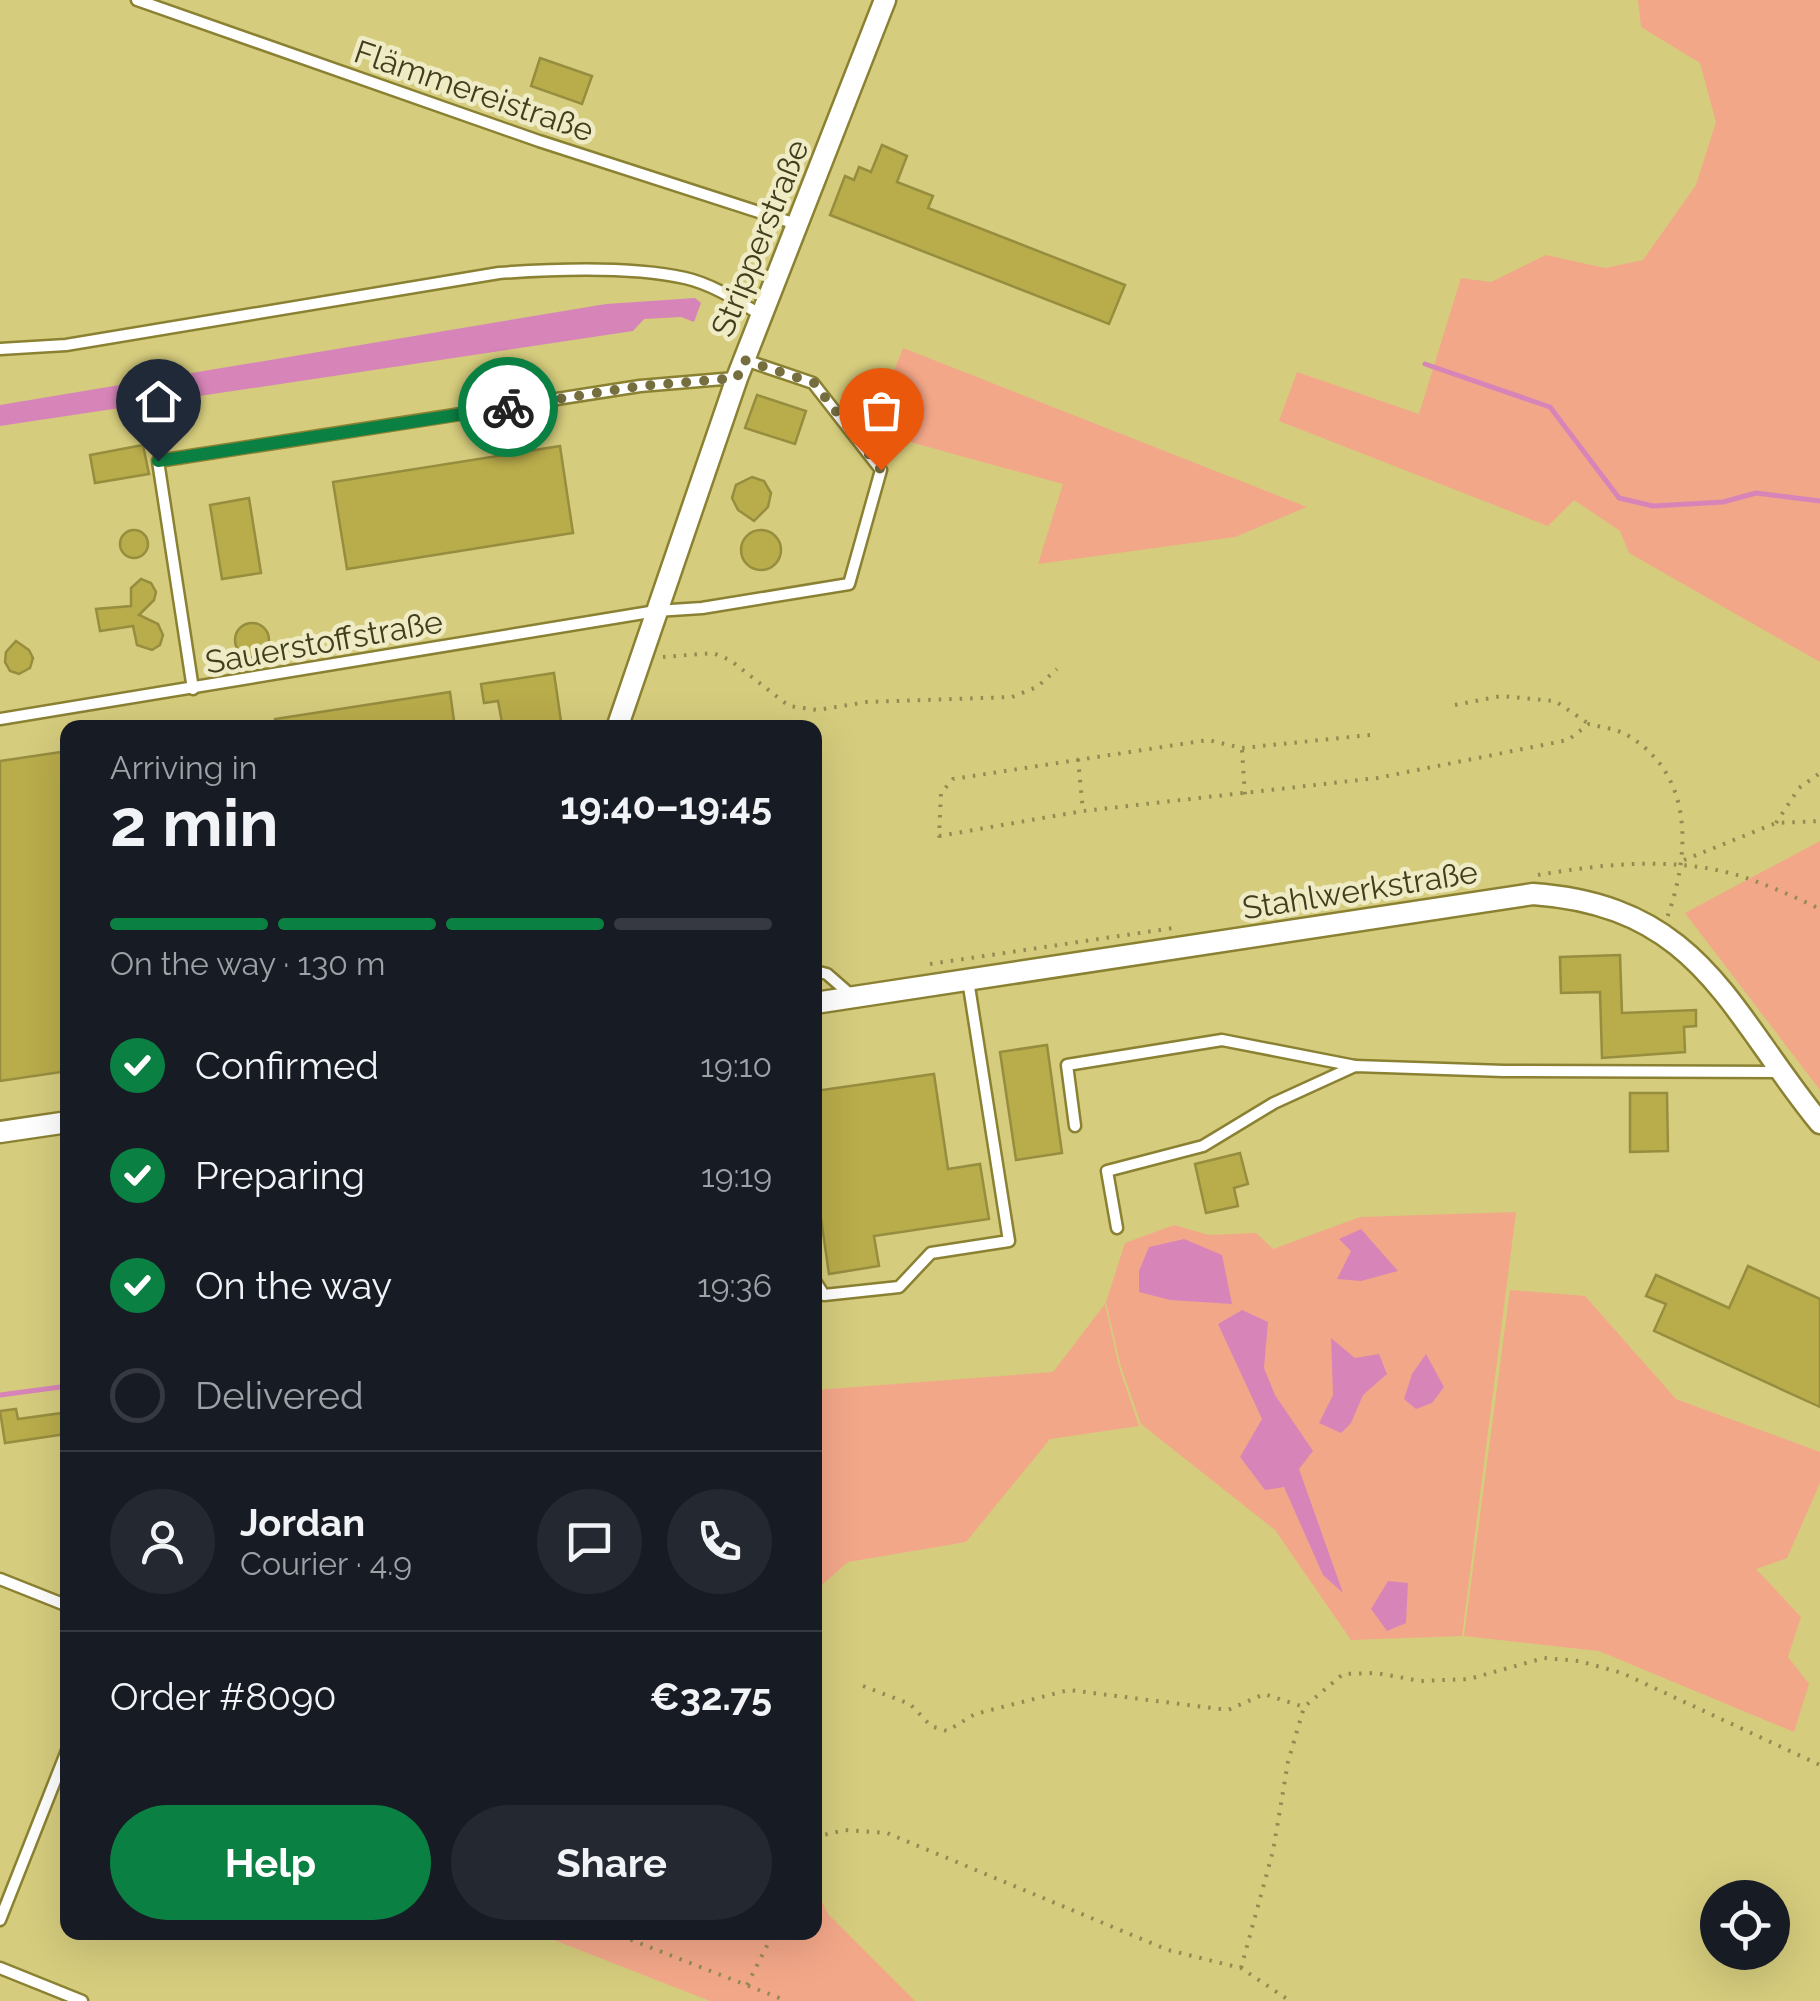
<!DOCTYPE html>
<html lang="en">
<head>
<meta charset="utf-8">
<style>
	:root { --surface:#171b24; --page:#242831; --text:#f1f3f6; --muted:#9ea1a6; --line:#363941; --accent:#0b8043 }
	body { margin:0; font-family:Raleway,sans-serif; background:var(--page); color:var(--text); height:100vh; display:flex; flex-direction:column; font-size:38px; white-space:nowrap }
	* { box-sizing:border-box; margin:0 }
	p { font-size:32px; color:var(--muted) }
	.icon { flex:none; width:55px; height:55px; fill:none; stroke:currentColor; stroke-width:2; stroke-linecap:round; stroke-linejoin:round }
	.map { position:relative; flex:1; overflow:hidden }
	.sheet { position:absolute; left:60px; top:720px; width:762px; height:1220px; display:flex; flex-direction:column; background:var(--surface); border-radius:20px; box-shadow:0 10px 40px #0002 }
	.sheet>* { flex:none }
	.fabs { position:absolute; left:1700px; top:1880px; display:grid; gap:20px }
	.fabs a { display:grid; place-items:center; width:90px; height:90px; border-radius:50%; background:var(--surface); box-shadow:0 10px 40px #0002; font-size:50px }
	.pin { position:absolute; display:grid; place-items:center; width:85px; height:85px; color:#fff; margin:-102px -42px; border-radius:50% 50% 50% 0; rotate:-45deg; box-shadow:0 0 10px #0007 }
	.pin .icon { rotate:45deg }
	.courier { position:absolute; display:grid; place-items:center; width:100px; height:100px; margin:-50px; border:8px solid #0b8043; border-radius:50%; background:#fff; color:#222; box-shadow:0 2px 12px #0007 }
	.head em { font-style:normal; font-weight:700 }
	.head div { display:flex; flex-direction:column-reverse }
	.head { display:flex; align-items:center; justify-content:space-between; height:170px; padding:0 50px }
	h1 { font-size:65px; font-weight:700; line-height:75px }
	.bar { display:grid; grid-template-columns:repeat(4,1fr); gap:15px 10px; align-content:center; height:120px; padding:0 50px }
	.bar i { height:12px; border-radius:8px; background:var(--line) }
	.bar .current { background:var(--accent) }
	.bar p { grid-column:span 4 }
	.line { display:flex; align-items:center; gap:25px; padding:0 50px; border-top:2px solid var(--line) }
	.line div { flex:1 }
	.round { display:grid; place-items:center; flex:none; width:105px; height:105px; border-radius:52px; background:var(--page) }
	ol { padding:0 50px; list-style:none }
	li { display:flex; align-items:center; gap:30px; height:110px }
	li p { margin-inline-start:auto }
	li .icon { padding:10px; border-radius:50%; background:var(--accent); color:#fff; stroke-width:4 }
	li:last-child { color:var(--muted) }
	li i { width:55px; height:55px; border:5px solid var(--line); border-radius:50% }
	.cta { display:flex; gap:20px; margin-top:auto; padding:20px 50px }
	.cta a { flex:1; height:115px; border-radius:60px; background:var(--accent); color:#fff; font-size:40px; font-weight:700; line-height:115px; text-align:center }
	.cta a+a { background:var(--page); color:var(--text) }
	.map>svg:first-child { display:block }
	.green { fill:#f3a789 }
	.water { fill:#d785b9 }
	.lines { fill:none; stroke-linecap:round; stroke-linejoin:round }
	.stream { stroke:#d785b9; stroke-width:5 }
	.building { fill:#b9ac4b; stroke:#968d3f; stroke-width:2.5 }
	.service-casing { stroke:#8b8133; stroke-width:15 }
	.minor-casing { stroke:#8b8133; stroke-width:25 }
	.path { stroke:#938c52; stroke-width:4; stroke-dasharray:2.5 8; stroke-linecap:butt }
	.service { stroke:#fff; stroke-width:10 }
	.minor { stroke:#fff; stroke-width:20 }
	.done { stroke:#756f3f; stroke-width:10; stroke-dasharray:0 18 }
	.route { stroke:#0b8043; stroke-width:12 }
	.labels { text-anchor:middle; stroke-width:9; stroke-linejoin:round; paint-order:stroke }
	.street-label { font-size:32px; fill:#413d1d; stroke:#efebc5 }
</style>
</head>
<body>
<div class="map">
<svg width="1820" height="2001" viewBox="0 0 1820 2001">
	<rect width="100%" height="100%" fill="#d5cc7d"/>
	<g class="green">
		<polygon points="1638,0 1820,0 1820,662 1629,553 1620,531 1574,500 1548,526 1279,421 1297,372 1419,414 1461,278 1491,282 1546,255 1605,268 1643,260 1696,185 1716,122 1700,63 1641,27"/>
		<polygon points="903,348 1307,507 1235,537 1038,564 1063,484 870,431"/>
		<polygon points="1820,841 1820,1090 1685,913"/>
		<polygon points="1516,1212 1462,1636 1351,1640 1275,1530 1141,1424 1121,1367 1106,1302 1125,1243 1174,1225 1209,1235 1256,1233 1273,1249 1360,1217"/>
		<polygon points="1510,1290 1585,1296 1676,1399 1820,1452 1820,1483 1787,1558 1756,1569 1801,1617 1788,1657 1809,1684 1794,1732 1599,1651 1464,1636"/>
		<polygon points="1105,1304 1119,1367 1139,1426 1050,1439 966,1542 848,1562 815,1591 815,1390 1053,1372"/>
		<polygon points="815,1888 828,1914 915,2001 710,2001 536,1933 815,1932"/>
	</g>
	<g class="water">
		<polygon points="695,298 701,303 694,322 681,317 644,319 633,331 0,426 0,405 606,304"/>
		<polygon points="1361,1229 1398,1271 1361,1281 1337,1279 1351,1251 1339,1239"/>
		<polygon points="1184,1239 1222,1255 1232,1304 1170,1300 1139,1292 1139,1271 1149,1247"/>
		<polygon points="1242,1310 1268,1322 1264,1368 1275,1395 1313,1451 1299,1469 1343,1593 1323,1575 1284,1487 1265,1490 1240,1457 1262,1419 1218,1324"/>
		<polygon points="1331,1338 1355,1358 1379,1354 1387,1374 1363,1395 1351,1423 1341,1433 1319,1423 1333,1395"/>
		<polygon points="1426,1354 1444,1387 1432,1403 1416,1409 1404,1399 1412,1374"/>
		<polygon points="1388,1581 1408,1583 1406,1623 1387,1631 1371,1609"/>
	</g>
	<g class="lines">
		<g class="stream">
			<polyline points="1425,364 1550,407 1619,498 1653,506 1723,502 1756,493 1820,501"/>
			<polyline points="0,1395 68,1386"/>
		</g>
	</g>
	<g class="building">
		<polygon points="540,58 592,76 582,104 531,86"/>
		<polygon points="882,145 907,156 897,182 933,196 928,208 1125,285 1109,324 830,215 845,176 854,180 859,167 871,172"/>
		<polygon points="757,395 806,411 795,444 745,428"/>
		<polygon points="143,445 149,474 95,483 90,455"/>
		<polygon points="560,446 573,533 347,569 333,482"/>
		<polygon points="752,477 764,481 771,493 768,507 754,521 738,510 732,498 736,485"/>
		<polygon points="249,498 261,573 222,579 210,505"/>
		<circle cx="761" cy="550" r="20"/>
		<circle cx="134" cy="544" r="14"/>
		<polygon points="141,579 151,583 156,592 154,600 139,615 158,624 163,635 160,645 152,650 137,645 133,626 100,631 96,609 131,606 131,588"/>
		<circle cx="252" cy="640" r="17"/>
		<polygon points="16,641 29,650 33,658 30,668 19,674 10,671 5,662 6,652"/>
		<polygon points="554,673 562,728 503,728 498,701 484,703 481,684"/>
		<polygon points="450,692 455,728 276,728 275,719"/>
		<polygon points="68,751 68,1071 0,1081 0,761"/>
		<polygon points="1620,955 1622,1013 1696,1010 1696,1026 1684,1027 1685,1052 1602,1058 1600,992 1561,993 1560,957"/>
		<polygon points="1047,1045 1062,1153 1016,1160 1000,1052"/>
		<polygon points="934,1074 948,1169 980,1164 989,1219 874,1236 879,1266 829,1274 815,1177 815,1091"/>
		<polygon points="1630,1093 1667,1093 1668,1151 1630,1152"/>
		<polygon points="1240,1153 1248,1184 1234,1188 1238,1206 1206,1213 1195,1164"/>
		<polygon points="1748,1266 1820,1299 1820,1407 1654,1331 1666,1304 1646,1296 1656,1275 1729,1308"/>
		<polygon points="16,1409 18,1419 62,1413 66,1434 5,1443 0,1411"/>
	</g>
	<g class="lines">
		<g class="service-casing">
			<g id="service">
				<polyline points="137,0 539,141 796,224"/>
				<path d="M0,349L66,345L499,273C554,269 631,266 685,278C712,284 738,301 761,315"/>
				<polyline points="193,689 158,461 640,386 735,378"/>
				<polyline points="0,719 656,611 702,608 849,584 881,470 813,383 745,360"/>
				<polyline points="815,971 827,974 851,995"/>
				<polyline points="1075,1126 1067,1065 1222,1040 1355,1066"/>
				<polyline points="1117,1228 1107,1171 1203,1146 1274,1103 1355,1066 1504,1071 1779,1072"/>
				<polyline points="815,1281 824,1295 899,1287 931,1253 1009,1241 968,980"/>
				<polyline points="0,1579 68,1606"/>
				<polyline points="0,1920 68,1748"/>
				<polyline points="0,1968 82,2001"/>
			</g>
		</g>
		<g class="minor-casing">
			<g id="minor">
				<polyline points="617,728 737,378 885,0"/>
				<path d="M815,1003L1533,894C1700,906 1728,1010 1820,1123"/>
				<polyline points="0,1132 68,1122"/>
			</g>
		</g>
		<g class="path">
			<polyline points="663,657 713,653 730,660 789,706 817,710 867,702 1012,697 1037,687 1057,669"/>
			<polyline points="1455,705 1501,696 1555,701 1589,724"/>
			<path d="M1370,735L1242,748L1208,740L953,779L941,793L939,836L1083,811L1377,778L1568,740L1589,724C1601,727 1617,729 1627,735C1695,775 1690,854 1667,918"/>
			<polyline points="1242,750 1245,795"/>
			<polyline points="1078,759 1083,811"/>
			<polyline points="1776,823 1799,788 1820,773"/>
			<polyline points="1684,860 1776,823 1820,821"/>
			<path d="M1538,875C1609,863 1686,855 1755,881C1777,889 1799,899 1820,909"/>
			<polyline points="930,964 1173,928"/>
			<polyline points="863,1686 910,1704 931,1726 947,1731 975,1714 1069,1690 1228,1710 1264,1694 1304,1707"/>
			<polyline points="815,1837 845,1830 887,1833 1168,1950 1241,1968 1290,2001"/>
			<polyline points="611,1932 787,2001"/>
			<polyline points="1241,1968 1273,1851 1288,1762 1304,1707 1343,1674 1376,1673 1421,1681 1469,1679 1544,1658 1579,1661 1622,1673 1820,1765"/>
			<polyline points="747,1985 774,1932"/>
		</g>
		<use href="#service" class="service"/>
		<use href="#minor" class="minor"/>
	</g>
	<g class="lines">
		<polyline class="done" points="508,407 640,386 737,378 744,360 814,383 881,470"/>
		<polyline class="route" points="158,461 508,407"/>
	</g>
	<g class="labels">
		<g class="street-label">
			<text transform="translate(474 91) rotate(19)" y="11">Flämmereistraße</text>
			<text transform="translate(760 238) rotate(-68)" y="11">Stripperstraße</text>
			<text transform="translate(324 642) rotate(-10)" y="11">Sauerstoffstraße</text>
			<text transform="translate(1360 890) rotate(-9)" y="11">Stahlwerkstraße</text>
		</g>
	</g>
</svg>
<div class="fabs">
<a><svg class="icon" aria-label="locate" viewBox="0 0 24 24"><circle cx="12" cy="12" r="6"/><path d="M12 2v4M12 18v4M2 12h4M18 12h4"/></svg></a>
</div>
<div class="pin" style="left:881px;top:470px;background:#ea580c"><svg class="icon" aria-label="bag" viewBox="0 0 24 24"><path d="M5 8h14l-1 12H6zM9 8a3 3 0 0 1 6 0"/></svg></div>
<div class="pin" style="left:158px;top:461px;background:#1f2937"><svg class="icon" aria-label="home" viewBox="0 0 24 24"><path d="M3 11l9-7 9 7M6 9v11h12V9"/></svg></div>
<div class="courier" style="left:508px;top:407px"><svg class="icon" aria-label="bike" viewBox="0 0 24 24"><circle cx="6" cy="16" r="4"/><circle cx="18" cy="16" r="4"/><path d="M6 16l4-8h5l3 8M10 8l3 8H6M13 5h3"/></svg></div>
<section class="sheet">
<div class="head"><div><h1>2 min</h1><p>Arriving in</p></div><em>19:40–19:45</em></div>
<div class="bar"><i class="current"></i><i class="current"></i><i class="current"></i><i></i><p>On the way · 130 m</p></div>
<ol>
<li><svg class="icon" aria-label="check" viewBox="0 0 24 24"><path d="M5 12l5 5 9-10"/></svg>Confirmed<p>19:10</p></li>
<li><svg class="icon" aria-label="check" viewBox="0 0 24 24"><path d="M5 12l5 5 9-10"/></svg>Preparing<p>19:19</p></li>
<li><svg class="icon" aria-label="check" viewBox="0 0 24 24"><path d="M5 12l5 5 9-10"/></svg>On the way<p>19:36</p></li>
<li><i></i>Delivered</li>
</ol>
<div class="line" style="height:180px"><a class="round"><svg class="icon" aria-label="person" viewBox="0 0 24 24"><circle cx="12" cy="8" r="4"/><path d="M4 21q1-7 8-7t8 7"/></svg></a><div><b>Jordan</b><p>Courier · 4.9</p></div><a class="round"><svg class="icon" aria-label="chat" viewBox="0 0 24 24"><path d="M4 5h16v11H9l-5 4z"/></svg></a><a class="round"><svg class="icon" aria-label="phone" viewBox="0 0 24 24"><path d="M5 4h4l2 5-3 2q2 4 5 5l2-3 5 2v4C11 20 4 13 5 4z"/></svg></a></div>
<div class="line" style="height:130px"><div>Order #8090</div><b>€32.75</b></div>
<div class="cta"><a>Help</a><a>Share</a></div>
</section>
</div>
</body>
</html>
